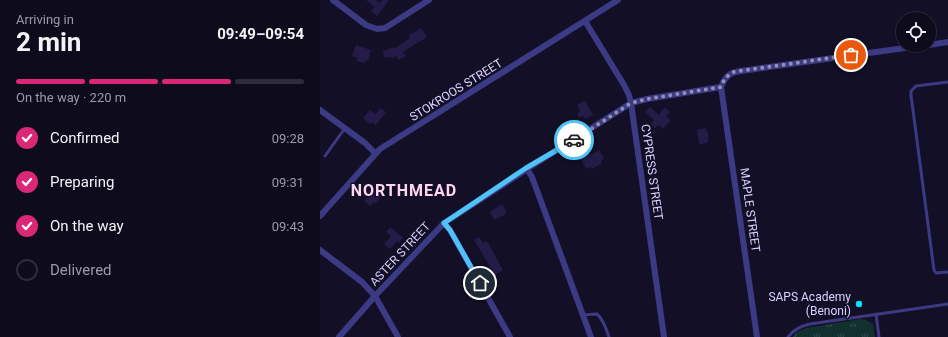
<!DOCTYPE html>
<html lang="en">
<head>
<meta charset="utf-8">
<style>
	:root { --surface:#0e0b1c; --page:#171425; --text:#f1f3f6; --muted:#9b9ba3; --line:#2e2b3b; --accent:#db2777 }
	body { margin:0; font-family:Roboto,sans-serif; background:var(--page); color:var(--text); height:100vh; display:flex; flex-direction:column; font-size:15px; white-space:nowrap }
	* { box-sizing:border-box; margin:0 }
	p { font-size:13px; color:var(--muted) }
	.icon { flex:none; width:22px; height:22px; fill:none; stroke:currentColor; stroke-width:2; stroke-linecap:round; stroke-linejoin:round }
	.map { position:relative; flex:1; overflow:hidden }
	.drawer { display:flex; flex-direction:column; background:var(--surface); width:320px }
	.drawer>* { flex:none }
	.controls { position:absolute; left:576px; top:12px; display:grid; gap:8px }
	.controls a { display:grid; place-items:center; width:40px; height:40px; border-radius:50%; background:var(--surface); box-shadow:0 1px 3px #0004,0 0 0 1px var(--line); font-size:20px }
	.pin { position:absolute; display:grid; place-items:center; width:34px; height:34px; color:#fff; margin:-17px; border:2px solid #fff; border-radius:50%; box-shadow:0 1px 4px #0007 }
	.courier { position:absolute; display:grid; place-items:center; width:40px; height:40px; margin:-20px; border:3px solid #4fc3f7; border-radius:50%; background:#fff; color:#222; box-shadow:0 1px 5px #0007 }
	.summary em { font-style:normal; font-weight:700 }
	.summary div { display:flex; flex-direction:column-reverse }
	.summary { display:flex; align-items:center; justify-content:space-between; height:68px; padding:0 16px }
	h1 { font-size:26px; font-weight:700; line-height:30px }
	.bar { display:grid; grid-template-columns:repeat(4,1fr); gap:6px 4px; align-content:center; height:48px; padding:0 16px }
	.bar i { height:5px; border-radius:3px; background:var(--line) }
	.bar .current { background:var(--accent) }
	.bar p { grid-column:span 4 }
	ol { padding:0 16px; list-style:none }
	li { display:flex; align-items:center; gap:12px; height:44px }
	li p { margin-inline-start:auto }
	li .icon { padding:4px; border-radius:50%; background:var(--accent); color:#fff; stroke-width:4 }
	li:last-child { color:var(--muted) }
	li i { width:22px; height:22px; border:2px solid var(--line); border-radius:50% }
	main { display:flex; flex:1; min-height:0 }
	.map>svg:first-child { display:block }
	.grass { fill:url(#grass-tufts) }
	.building { fill:#241b47 }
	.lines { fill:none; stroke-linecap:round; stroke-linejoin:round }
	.lane { stroke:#3d3a85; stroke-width:3 }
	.street { stroke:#3d3a85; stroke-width:6 }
	.done { stroke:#948fb3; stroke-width:4; stroke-dasharray:0 7.2 }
	.route { stroke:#4fc3f7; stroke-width:5 }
	.poi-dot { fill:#00e5ff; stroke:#130f26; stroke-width:1.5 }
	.labels { text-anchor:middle; stroke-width:3; stroke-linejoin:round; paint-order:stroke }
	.street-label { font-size:12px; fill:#d9d4ff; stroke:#130f26 }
	.poi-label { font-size:12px; fill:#d9d4ff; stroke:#130f26; text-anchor:end }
	.district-label { font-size:16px; font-weight:bold; letter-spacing:1px; fill:#ffd6f0; stroke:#130f26 }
</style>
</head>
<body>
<main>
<section class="drawer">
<div class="summary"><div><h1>2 min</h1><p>Arriving in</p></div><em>09:49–09:54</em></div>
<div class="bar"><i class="current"></i><i class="current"></i><i class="current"></i><i></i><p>On the way · 220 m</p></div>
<ol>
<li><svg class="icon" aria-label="check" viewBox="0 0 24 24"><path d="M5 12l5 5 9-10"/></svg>Confirmed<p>09:28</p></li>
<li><svg class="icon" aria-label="check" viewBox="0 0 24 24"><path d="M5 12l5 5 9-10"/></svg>Preparing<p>09:31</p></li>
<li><svg class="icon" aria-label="check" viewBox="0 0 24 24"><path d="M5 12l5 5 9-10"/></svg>On the way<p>09:43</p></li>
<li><i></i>Delivered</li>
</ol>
</section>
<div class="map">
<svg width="628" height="337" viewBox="0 0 628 337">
	<defs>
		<pattern id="grass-tufts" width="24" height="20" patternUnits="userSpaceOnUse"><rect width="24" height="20" fill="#12302f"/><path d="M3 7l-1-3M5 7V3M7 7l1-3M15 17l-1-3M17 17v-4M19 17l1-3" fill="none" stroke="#344d4e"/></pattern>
	</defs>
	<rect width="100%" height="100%" fill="#130f26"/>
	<polygon class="grass" points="540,319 546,320 553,324 555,337 473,337 476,332 486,328"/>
	<g class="building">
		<polygon points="46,0 56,0 60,3 62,0 69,0 57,16 51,11 55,7"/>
		<polygon points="101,28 107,37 83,52 86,56 79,60 76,56 72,59 71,57 64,58 63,51 67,50 73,47 74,49 90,38 89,35"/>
		<polygon points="36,45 51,50 48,61 46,60 45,63 36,61 37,58 32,56"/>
		<polygon points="265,101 273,115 265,119 263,116 259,118 257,113 260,111 257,105"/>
		<polygon points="330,107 339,115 345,107 350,112 346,116 351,120 343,129 339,125 335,128 331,124 334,120 325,112"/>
		<polygon points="60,108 66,112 56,125 52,122 50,124 43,118 50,110 56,114"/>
		<polygon points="386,128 389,137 388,138 388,143 379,144 377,130"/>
		<polygon points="279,150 284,158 281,161 282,163 272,169 271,167 266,169 260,158 269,153 270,155"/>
		<polygon points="53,186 63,195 56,203 54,202 50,206 44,201 49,195 47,193"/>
		<polygon points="182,204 187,212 185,213 186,214 174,220 170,212"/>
		<polygon points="70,227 83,238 79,243 77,241 70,249 64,244 71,236 66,232"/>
		<polygon points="159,237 163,243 167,241 183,270 175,275 154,240"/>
	</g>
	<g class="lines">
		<g class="lane">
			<polyline points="628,82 596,86 591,91 591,95 614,270 616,273 628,272"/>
			<polyline points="5,156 25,128"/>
			<polyline points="556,314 559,337"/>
			<path d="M262,315L277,314C284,320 286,329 289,337"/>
			<path d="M468,337C474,329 481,326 490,324L628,304"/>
		</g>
		<g class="street">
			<polyline points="13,0 46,25 57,29 65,28 109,0"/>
			<polyline points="265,21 304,85 309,95 311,103 344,337"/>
			<polyline points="609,45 628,42"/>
			<polyline points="0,110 45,143 55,153"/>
			<polyline points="207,169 212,177 271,337"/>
			<polyline points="0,216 60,149 298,0"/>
			<polyline points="124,223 130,230 190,337"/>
			<polyline points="0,250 42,282 55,296 78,337"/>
			<polyline points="19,337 55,296 124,223 207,169 311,103 327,99 401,87"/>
			<path d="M437,337L401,87C407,72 413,72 428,70L606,45"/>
		</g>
	</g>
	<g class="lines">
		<polyline class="done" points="254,140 311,103 327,99 401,87 405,78 413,72 531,55"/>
		<polyline class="route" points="160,283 130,230 124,223 206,168 254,140"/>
	</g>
	<circle class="poi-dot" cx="539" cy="304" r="4"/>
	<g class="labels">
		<g class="street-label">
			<text transform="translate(136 90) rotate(-32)" y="4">STOKROOS STREET</text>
			<text transform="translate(332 172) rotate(82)" y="4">CYPRESS STREET</text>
			<text transform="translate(430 210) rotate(82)" y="4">MAPLE STREET</text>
			<text transform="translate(80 254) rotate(-47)" y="4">ASTER STREET</text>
		</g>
		<g class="poi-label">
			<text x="531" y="301">SAPS Academy<tspan x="531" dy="14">(Benoni)</tspan></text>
		</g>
		<g class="district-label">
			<text x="84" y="196">NORTHMEAD</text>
		</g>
	</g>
</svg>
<div class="controls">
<a><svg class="icon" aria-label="locate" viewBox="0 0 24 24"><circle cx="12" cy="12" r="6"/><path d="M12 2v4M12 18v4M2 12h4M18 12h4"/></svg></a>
</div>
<div class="pin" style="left:531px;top:55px;background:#ea580c"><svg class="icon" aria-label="bag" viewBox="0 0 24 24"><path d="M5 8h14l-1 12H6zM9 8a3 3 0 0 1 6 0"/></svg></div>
<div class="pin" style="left:160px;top:283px;background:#1f2937"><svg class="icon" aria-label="home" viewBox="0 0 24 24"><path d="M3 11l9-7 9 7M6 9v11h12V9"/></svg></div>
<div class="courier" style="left:254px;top:140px"><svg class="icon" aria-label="car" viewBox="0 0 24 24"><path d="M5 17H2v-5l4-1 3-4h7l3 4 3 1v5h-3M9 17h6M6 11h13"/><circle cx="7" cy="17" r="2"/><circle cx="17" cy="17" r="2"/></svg></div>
</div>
</main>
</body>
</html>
